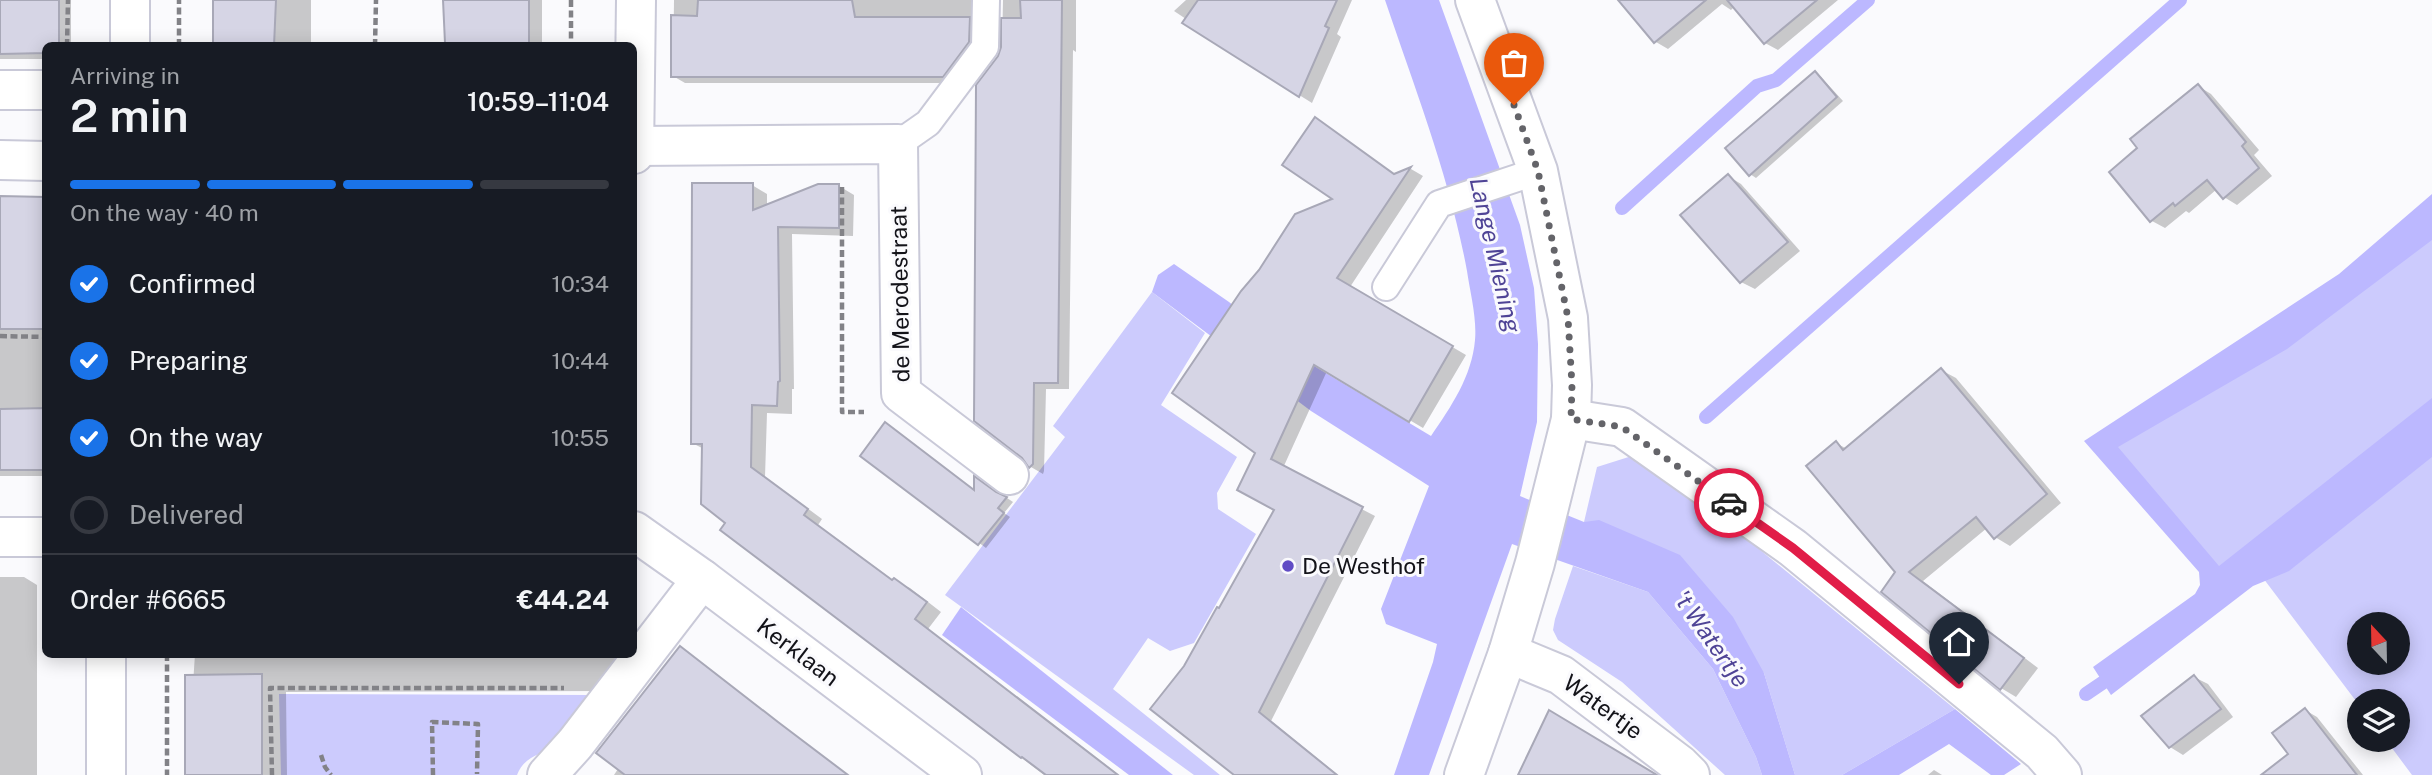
<!DOCTYPE html>
<html lang="en">
<head>
<meta charset="utf-8">
<style>
	:root { --surface:#171b24; --page:#20242c; --text:#f1f3f6; --muted:#9ea1a6; --line:#363941; --accent:#1a73e8 }
	body { margin:0; font-family:"Public Sans",sans-serif; background:var(--page); color:var(--text); height:100vh; display:flex; flex-direction:column; font-size:26px; white-space:nowrap }
	* { box-sizing:border-box; margin:0 }
	p { font-size:23px; color:var(--muted) }
	.icon { flex:none; width:38px; height:38px; fill:none; stroke:currentColor; stroke-width:2; stroke-linecap:round; stroke-linejoin:round }
	.map { position:relative; flex:1; overflow:hidden }
	.panel { position:absolute; left:42px; top:42px; width:595px; height:616px; display:flex; flex-direction:column; background:var(--surface); border-radius:10px; box-shadow:0 4px 18px #0003 }
	.panel>* { flex:none }
	.needle { width:46px; rotate:338deg }
	.fabs { position:absolute; left:2347px; top:612px; display:grid; gap:14px }
	.fabs a { display:grid; place-items:center; width:63px; height:63px; border-radius:50%; background:var(--surface); box-shadow:0 4px 18px #0003; font-size:35px }
	.pin { position:absolute; display:grid; place-items:center; width:60px; height:60px; color:#fff; margin:-72px -30px; border-radius:50% 50% 50% 0; rotate:-45deg; box-shadow:0 0 7px #0007 }
	.pin .icon { rotate:45deg }
	.courier { position:absolute; display:grid; place-items:center; width:70px; height:70px; margin:-35px; border:5px solid #e11d48; border-radius:50%; background:#fff; color:#222; box-shadow:0 2px 9px #0007 }
	.head em { font-style:normal; font-weight:600 }
	.head div { display:flex; flex-direction:column-reverse }
	.head { display:flex; align-items:center; justify-content:space-between; height:119px; padding:0 28px }
	h1 { font-size:46px; font-weight:600; line-height:52px }
	.bar { display:grid; grid-template-columns:repeat(4,1fr); gap:10px 7px; align-content:center; height:84px; padding:0 28px }
	.bar i { height:9px; border-radius:5px; background:var(--line) }
	.bar .current { background:var(--accent) }
	.bar p { grid-column:span 4 }
	.line { display:flex; align-items:center; gap:18px; padding:0 28px; border-top:2px solid var(--line) }
	.line div { flex:1 }
	ol { padding:0 28px; list-style:none }
	li { display:flex; align-items:center; gap:21px; height:77px }
	li p { margin-inline-start:auto }
	li .icon { padding:7px; border-radius:50%; background:var(--accent); color:#fff; stroke-width:4 }
	li:last-child { color:var(--muted) }
	li i { width:38px; height:38px; border:4px solid var(--line); border-radius:50% }
	.map>svg:first-child { display:block }
	.green { fill:#cccbfd; fill-rule:evenodd }
	.water { fill:#bcb8ff }
	.shadow { fill:#0003 }
	.lines { fill:none; stroke-linecap:round; stroke-linejoin:round }
	.stream { stroke:#bcb8ff; stroke-width:14 }
	.building { fill:#d6d5e5; stroke:#a8a8b7; stroke-width:2 }
	.lane-casing { stroke:#c9c9d8; stroke-width:30 }
	.street-casing { stroke:#c9c9d8; stroke-width:42 }
	.path { stroke:#828287; stroke-width:4.5; stroke-dasharray:7 3.5; stroke-linecap:butt }
	.lane { stroke:#fff; stroke-width:26 }
	.street { stroke:#fff; stroke-width:38 }
	.done { stroke:#646469; stroke-width:7; stroke-dasharray:0 12.6 }
	.route { stroke:#e11d48; stroke-width:9 }
	.poi-dot { fill:#614cc5; stroke:#fafafd; stroke-width:2.5 }
	.labels { text-anchor:middle; stroke-width:6; stroke-linejoin:round; paint-order:stroke }
	.street-label { font-size:23px; fill:#131319; stroke:#fafafd }
	.poi-label { font-size:23px; fill:#131319; stroke:#fafafd; text-anchor:start }
	.water-label { font-size:24px; font-style:italic; fill:#4f4496; stroke:#fafafd }
</style>
</head>
<body>
<div class="map">
<svg width="2432" height="775" viewBox="0 0 2432 775">
	<rect width="100%" height="100%" fill="#fafafd"/>
	<g class="green">
		<path d="M2432,218V775H2412L2386,740H2398V702H2359V705L2257,570L2222,590L2103,444ZM2359,625H2398V663H2359Z"/>
		<polygon points="1152,292 1205,333 1161,405 1237,457 1217,493 1218,509 1256,534 1194,643 1170,651 1148,638 1113,689 1220,775 1194,775 945,595 1065,437 1053,426"/>
		<polygon points="1635,455 1754,545 1955,709 1842,775 1795,775 1764,673 1584,522 1597,467"/>
		<polygon points="1573,566 1648,592 1713,669 1756,757 1762,775 1725,775 1622,682 1558,640 1553,630 1555,619"/>
		<path d="M279,694L594,695C581,711 569,729 555,744C543,756 525,754 517,775H281Z"/>
	</g>
	<g class="water">
		<path d="M1385,0H1439L1520,225L1534,288L1538,344L1537,422L1520,496L1584,522L1599,520L1680,555L1733,617L1764,673L1795,775H1762L1756,757L1713,669L1648,592L1512,544L1429,775H1394L1433,662L1437,644L1386,624L1381,609L1429,486L1311,411L1152,292L1158,275L1174,264L1229,302L1294,354L1431,436C1451,407 1472,376 1475,340C1477,318 1470,292 1467,271C1450,178 1415,89 1385,0Z"/>
		<polygon points="2432,194 2432,240 2287,349 2118,447 2219,566 2432,398 2432,457 2289,571 2253,586 2111,695 2093,667 2195,594 2200,585 2199,572 2084,441 2339,274"/>
		<polygon points="961,607 1173,775 1129,775 942,635"/>
		<polygon points="1955,709 2021,764 2004,775 1991,775 1949,744 1899,775 1842,775"/>
	</g>
	<g class="shadow">
		<polygon points="0,0 71,0 71,46 46,46 46,59 0,59"/>
		<rect x="214" y="0" width="97" height="46"/>
		<polygon points="443,0 542,0 542,46 445,46"/>
		<polygon points="674,0 984,0 981,49 955,83 685,83 673,76"/>
		<polygon points="1003,0 1076,0 1076,52 1073,50 1069,389 1046,389 1044,471 1043,474 1031,467 1024,456 999,57 1002,48"/>
		<polygon points="1186,0 1352,0 1337,34 1341,37 1312,103 1184,23 1186,19 1174,11"/>
		<polygon points="1621,0 1838,0 1778,50 1765,43 1735,6 1731,10 1722,4 1668,49 1656,42"/>
		<polygon points="1815,73 1821,77 1843,101 1756,178 1750,174"/>
		<polygon points="2198,86 2211,94 2259,150 2254,155 2272,176 2237,205 2224,197 2217,189 2189,213 2186,211 2165,228 2152,221 2140,148"/>
		<polygon points="1316,119 1396,175 1411,169 1423,176 1350,287 1466,355 1423,428 1327,371 1283,468 1375,516 1271,721 1338,775 1237,775 1186,667 1220,611 1276,510 1258,453 1335,200"/>
		<polygon points="1728,176 1741,184 1800,251 1755,289 1741,282"/>
		<polygon points="752,185 767,194 767,206 839,186 854,195 853,236 792,234 794,389 792,389 792,414 767,413 765,477 822,519 818,525 894,581 910,588 941,612 928,629 1119,775 1044,775 722,529 727,522 704,449 692,443"/>
		<polygon points="0,198 46,199 46,476 0,476"/>
		<polygon points="1941,370 1956,378 2061,503 2010,546 1995,537 1987,528 1923,581 2038,668 2016,697 2001,688 1898,572 1836,443 1847,449"/>
		<polygon points="862,456 976,492 1007,498 1013,502 1004,513 1010,517 986,548"/>
		<polygon points="0,577 24,577 37,585 37,775 0,775"/>
		<polygon points="195,654 632,654 623,691 286,692 287,775 187,775"/>
		<polygon points="692,656 848,775 614,775"/>
		<polygon points="2194,677 2208,684 2233,717 2183,755 2170,747"/>
		<polygon points="2305,710 2317,717 2363,775 2264,775 2290,754"/>
		<polygon points="1934,770 1942,775 1928,775"/>
	</g>
	<g class="lines">
		<g class="stream">
			<polyline points="1622,208 1757,86 1776,80 1868,0"/>
			<polyline points="1706,417 2180,0"/>
			<polyline points="2086,694 2117,673"/>
		</g>
	</g>
	<g class="building">
		<polygon points="0,0 59,0 59,46 46,46 46,53 0,54"/>
		<polygon points="213,0 276,0 274,46 213,46"/>
		<polygon points="443,0 529,0 529,46 445,43"/>
		<polygon points="698,0 852,0 855,17 970,17 969,42 943,77 671,77 671,15 697,16"/>
		<polygon points="1020,0 1062,0 1058,383 1034,383 1033,464 1029,468 1022,458 974,421 976,85 998,56 1001,47 1001,18 1021,18"/>
		<polygon points="1198,0 1337,0 1325,26 1329,28 1299,97 1182,23"/>
		<polygon points="1618,0 1706,0 1654,43"/>
		<polygon points="1727,0 1817,0 1764,44"/>
		<polygon points="1815,71 1837,97 1749,176 1725,148"/>
		<polygon points="2198,84 2246,142 2242,146 2259,168 2223,199 2207,180 2175,206 2173,203 2150,222 2109,172 2137,148 2130,139"/>
		<polygon points="1315,117 1394,174 1411,167 1337,278 1453,346 1409,422 1314,365 1271,459 1363,507 1259,712 1337,775 1234,775 1150,709 1184,666 1217,607 1219,608 1274,510 1237,490 1255,453 1172,393 1241,291 1259,270 1295,214 1332,199 1282,165"/>
		<polygon points="1728,174 1788,242 1740,283 1680,215"/>
		<polygon points="692,183 753,183 753,210 818,184 839,184 839,228 778,227 780,381 778,382 777,406 752,405 751,467 808,509 804,515 892,580 894,578 927,602 915,619 1118,775 1046,775 1022,757 1021,758 720,530 725,523 701,504 702,444 691,444"/>
		<polygon points="0,196 46,197 46,329 0,329"/>
		<polygon points="1941,368 2047,494 1994,539 1976,517 1909,572 2024,658 2000,690 1881,592 1895,572 1806,466 1836,441 1843,450"/>
		<polygon points="46,408 46,470 0,470 0,409"/>
		<polygon points="885,422 974,490 974,476 996,492 1007,497 998,508 1004,513 978,545 860,456"/>
		<polygon points="680,646 778,722 848,775 625,775 596,753"/>
		<polygon points="262,674 262,775 185,775 185,675"/>
		<polygon points="2194,675 2221,709 2169,748 2141,716"/>
		<polygon points="2305,708 2357,775 2261,775 2288,754 2272,733"/>
		<polygon points="1549,710 1657,775 1518,775"/>
	</g>
	<g class="lines">
		<g class="lane-casing">
			<g id="lane">
				<polyline points="898,144 928,123 985,47 986,0"/>
				<polyline points="1386,287 1439,204 1538,171"/>
			</g>
		</g>
		<g class="street-casing">
			<g id="street">
				<polyline points="130,46 130,0"/>
				<polyline points="0,90 46,90"/>
				<polyline points="635,146 898,144 901,393 1009,475"/>
				<polyline points="634,154 636,0"/>
				<polyline points="0,160 46,161"/>
				<polyline points="1571,419 1622,427 1793,548 2042,752 2062,775"/>
				<polyline points="634,531 702,579 962,775"/>
				<polyline points="0,537 46,537"/>
				<polyline points="1508,653 1561,675 1680,765 1690,775"/>
				<polyline points="106,654 106,775"/>
				<polyline points="547,775 575,744 702,579"/>
				<polyline points="1464,775 1508,653 1535,563 1571,419 1572,385 1568,318 1538,171 1475,0"/>
			</g>
		</g>
		<g class="path">
			<polyline points="571,0 571,46"/>
			<polyline points="67,46 68,0"/>
			<polyline points="179,46 179,0"/>
			<polyline points="375,46 376,0"/>
			<polyline points="842,187 842,412 864,412"/>
			<polyline points="0,336 46,337"/>
			<polyline points="167,654 167,775"/>
			<polyline points="321,755 325,767 331,775"/>
			<polyline points="272,775 270,688 564,688"/>
			<polyline points="433,775 432,722 478,724 477,774"/>
		</g>
		<use href="#lane" class="lane"/>
		<use href="#street" class="street"/>
	</g>
	<g class="lines">
		<polyline class="done" points="1514,105 1538,171 1568,318 1572,385 1571,419 1622,427 1729,503"/>
		<polyline class="route" points="1729,503 1793,548 1959,684"/>
	</g>
	<circle class="poi-dot" cx="1288" cy="566" r="7"/>
	<g class="labels">
		<g class="street-label">
			<text transform="translate(900 294) rotate(-91)" y="8">de Merodestraat</text>
			<text transform="translate(798 652) rotate(37)" y="8">Kerklaan</text>
			<text transform="translate(1603 707) rotate(36)" y="8">Watertje</text>
		</g>
		<g class="poi-label">
			<text x="1302" y="574">De Westhof</text>
		</g>
		<g class="water-label">
			<text transform="translate(1495 255) rotate(77)" y="8">Lange Miening</text>
			<text transform="translate(1711 639) rotate(55)" y="8">'t Watertje</text>
		</g>
	</g>
</svg>
<div class="fabs">
<a><svg class="needle" viewBox="-14 -14 28 28"><path d="M0-13l5 13h-10z" fill="#e53935"/><path d="M0 13l5-13h-10z" fill="#9ea1a6"/></svg></a>
<a><svg class="icon" aria-label="layers" viewBox="0 0 24 24"><path d="M12 4l9 5-9 5-9-5zM3 14l9 5 9-5"/></svg></a>
</div>
<div class="pin" style="left:1514px;top:105px;background:#ea580c"><svg class="icon" aria-label="bag" viewBox="0 0 24 24"><path d="M5 8h14l-1 12H6zM9 8a3 3 0 0 1 6 0"/></svg></div>
<div class="pin" style="left:1959px;top:684px;background:#1f2937"><svg class="icon" aria-label="home" viewBox="0 0 24 24"><path d="M3 11l9-7 9 7M6 9v11h12V9"/></svg></div>
<div class="courier" style="left:1729px;top:503px"><svg class="icon" aria-label="car" viewBox="0 0 24 24"><path d="M5 17H2v-5l4-1 3-4h7l3 4 3 1v5h-3M9 17h6M6 11h13"/><circle cx="7" cy="17" r="2"/><circle cx="17" cy="17" r="2"/></svg></div>
<section class="panel">
<div class="head"><div><h1>2 min</h1><p>Arriving in</p></div><em>10:59–11:04</em></div>
<div class="bar"><i class="current"></i><i class="current"></i><i class="current"></i><i></i><p>On the way · 40 m</p></div>
<ol>
<li><svg class="icon" aria-label="check" viewBox="0 0 24 24"><path d="M5 12l5 5 9-10"/></svg>Confirmed<p>10:34</p></li>
<li><svg class="icon" aria-label="check" viewBox="0 0 24 24"><path d="M5 12l5 5 9-10"/></svg>Preparing<p>10:44</p></li>
<li><svg class="icon" aria-label="check" viewBox="0 0 24 24"><path d="M5 12l5 5 9-10"/></svg>On the way<p>10:55</p></li>
<li><i></i>Delivered</li>
</ol>
<div class="line" style="height:91px"><div>Order #6665</div><b>€44.24</b></div>
</section>
</div>
</body>
</html>
